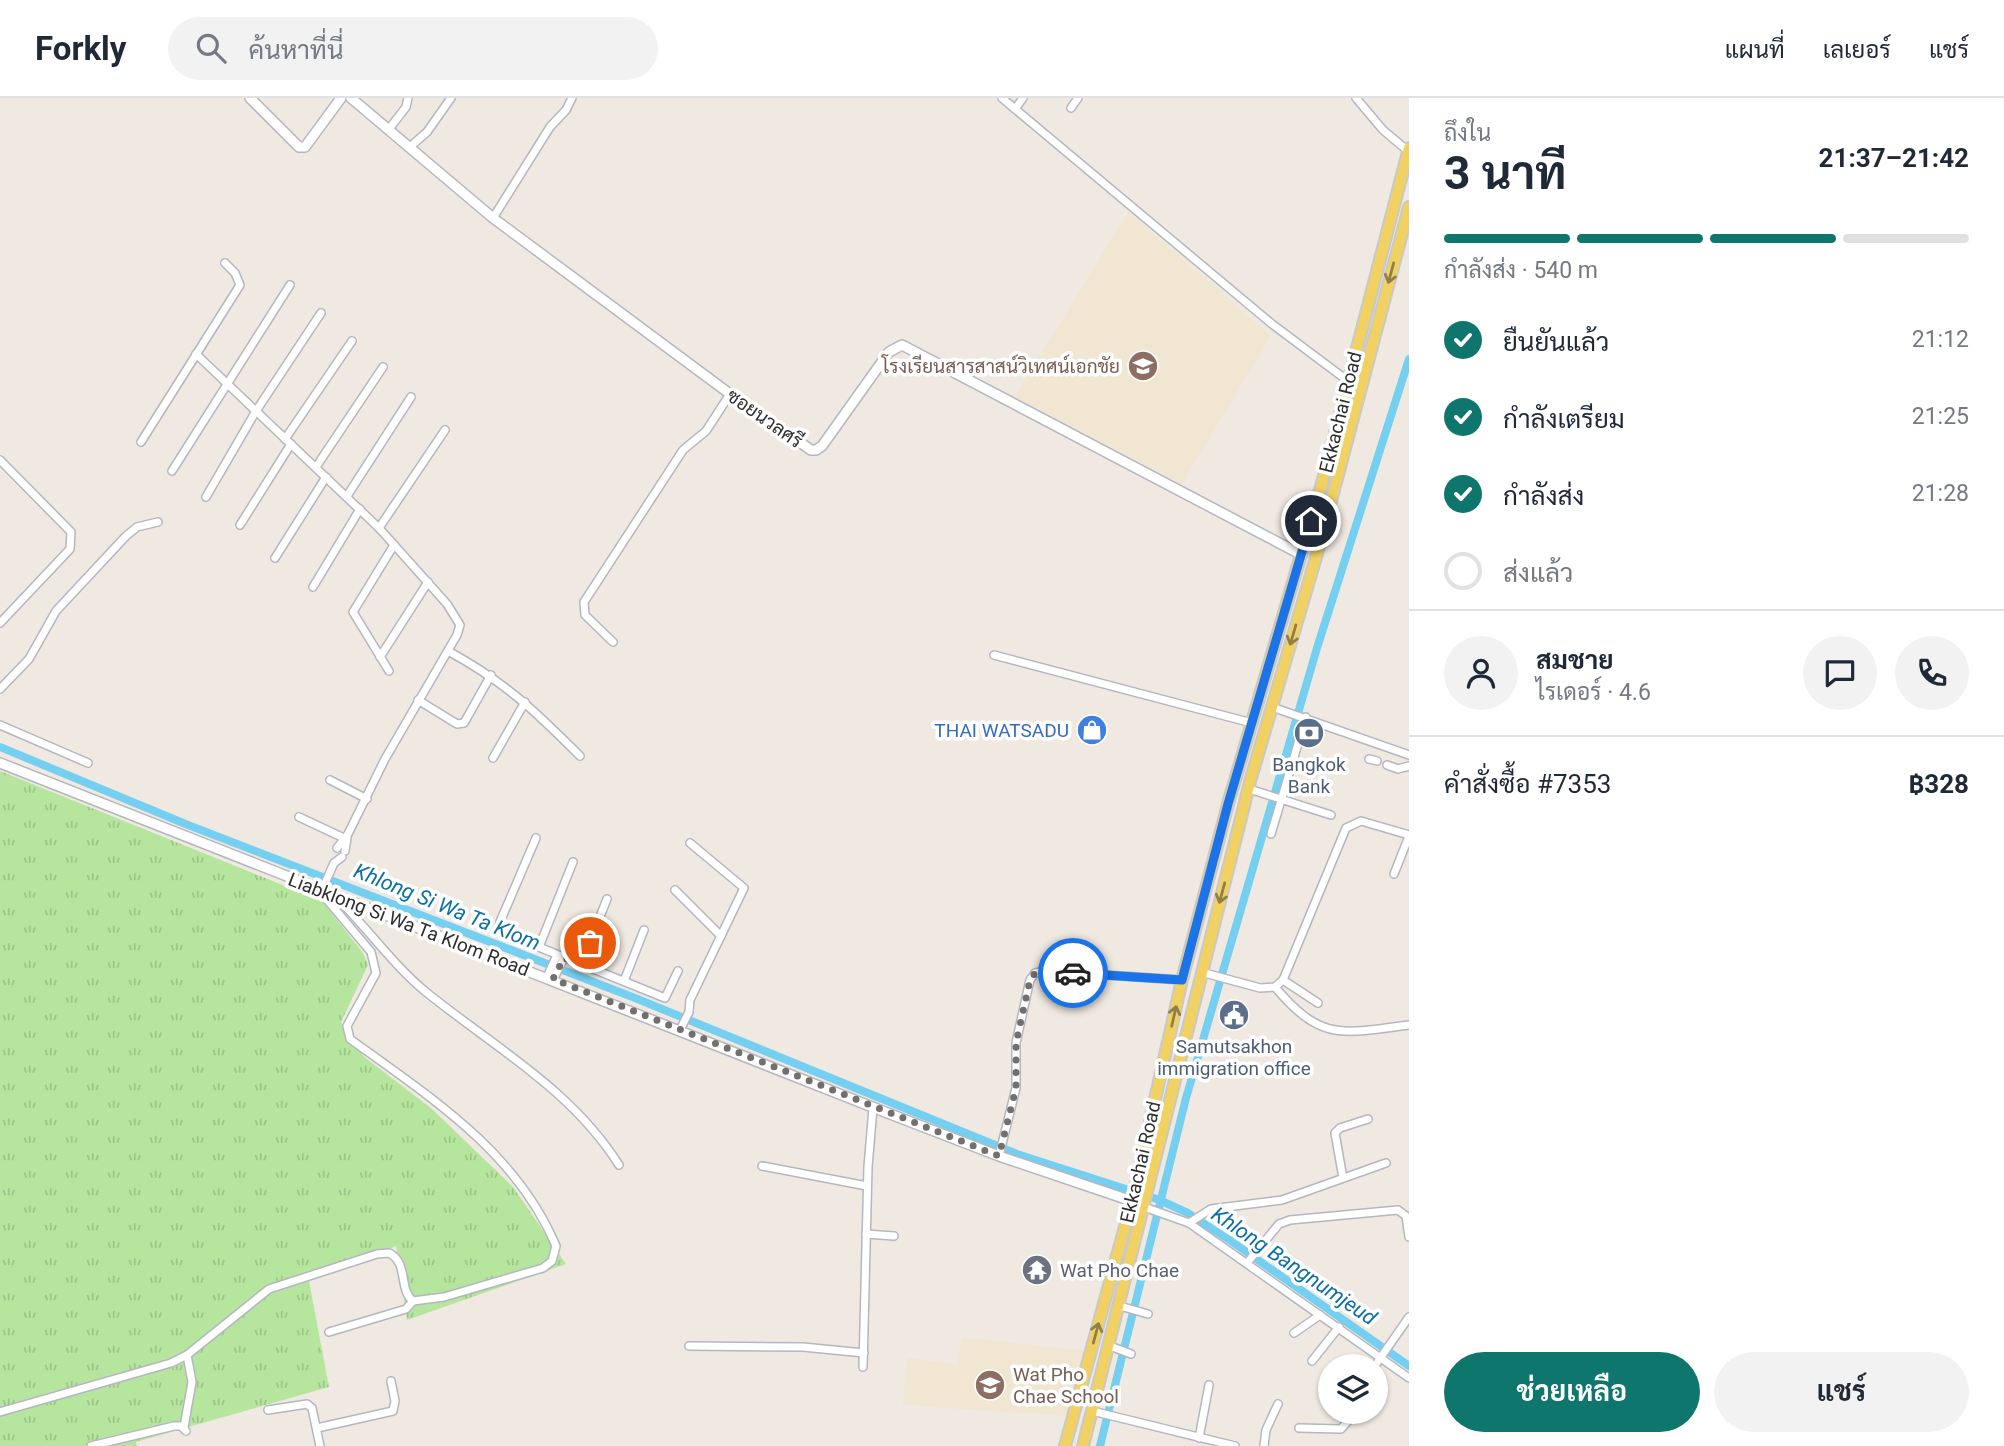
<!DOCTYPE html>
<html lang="th">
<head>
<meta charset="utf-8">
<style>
	:root { --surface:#fff; --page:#f2f2f3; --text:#1f2937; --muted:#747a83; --line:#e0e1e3; --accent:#0f766e }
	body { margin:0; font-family:Roboto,Sarabun,sans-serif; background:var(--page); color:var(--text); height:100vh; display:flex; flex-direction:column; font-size:26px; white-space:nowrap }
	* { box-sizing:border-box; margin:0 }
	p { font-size:23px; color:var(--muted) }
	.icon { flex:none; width:38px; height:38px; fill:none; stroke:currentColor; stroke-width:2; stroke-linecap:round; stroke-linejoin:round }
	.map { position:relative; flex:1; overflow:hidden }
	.panel { display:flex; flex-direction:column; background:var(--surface); width:595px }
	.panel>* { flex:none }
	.buttons { position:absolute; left:1318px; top:1256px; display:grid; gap:14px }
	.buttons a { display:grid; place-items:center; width:70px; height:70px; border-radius:50%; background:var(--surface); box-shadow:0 2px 5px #0004; font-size:35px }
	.pin { position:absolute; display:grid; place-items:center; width:60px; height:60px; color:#fff; margin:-30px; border:4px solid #fff; border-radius:50%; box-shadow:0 2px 7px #0007 }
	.courier { position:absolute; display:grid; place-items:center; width:70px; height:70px; margin:-35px; border:5px solid #1a73e8; border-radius:50%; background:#fff; color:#222; box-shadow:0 2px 9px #0007 }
	.headline em { font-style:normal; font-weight:700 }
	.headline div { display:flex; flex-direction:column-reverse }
	.headline { display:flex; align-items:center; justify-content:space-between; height:119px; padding:0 35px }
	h1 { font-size:46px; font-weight:700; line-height:52px }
	.bar { display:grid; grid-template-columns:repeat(4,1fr); gap:10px 7px; align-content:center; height:84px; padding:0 35px }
	.bar i { height:9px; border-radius:5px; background:var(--line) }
	.bar .on { background:var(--accent) }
	.bar p { grid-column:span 4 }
	.line { display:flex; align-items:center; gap:18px; padding:0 35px; border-top:2px solid var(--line) }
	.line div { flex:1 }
	.round { display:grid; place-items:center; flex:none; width:74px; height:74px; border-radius:37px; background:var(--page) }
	ol { padding:0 35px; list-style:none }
	li { display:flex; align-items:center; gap:21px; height:77px }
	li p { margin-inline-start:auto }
	li .icon { padding:7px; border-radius:50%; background:var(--accent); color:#fff; stroke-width:4 }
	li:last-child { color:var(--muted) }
	li i { width:38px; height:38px; border:4px solid var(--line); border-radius:50% }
	.button { display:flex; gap:14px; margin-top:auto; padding:14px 35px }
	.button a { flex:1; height:80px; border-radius:42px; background:var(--accent); color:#fff; font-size:28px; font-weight:700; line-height:80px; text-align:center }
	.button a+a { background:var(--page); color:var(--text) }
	header { display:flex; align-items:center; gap:42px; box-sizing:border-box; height:98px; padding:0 35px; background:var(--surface); border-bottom:2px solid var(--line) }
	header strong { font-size:33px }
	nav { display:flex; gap:38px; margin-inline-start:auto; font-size:24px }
	.search { width:490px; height:63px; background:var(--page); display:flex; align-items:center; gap:18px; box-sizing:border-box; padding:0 24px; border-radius:38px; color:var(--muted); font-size:26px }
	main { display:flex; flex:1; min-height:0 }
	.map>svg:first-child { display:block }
	.education { fill:#f0e6d1 }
	.grass { fill:url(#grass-tufts) }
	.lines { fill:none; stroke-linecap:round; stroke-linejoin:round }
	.canal { stroke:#75cff0; stroke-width:8 }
	.minor-casing { stroke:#b4b7c1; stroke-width:10 }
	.tertiary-casing { stroke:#b4b7c1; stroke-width:12 }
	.primary-casing { stroke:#c9c9c9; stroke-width:14 }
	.minor { stroke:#fff; stroke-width:7 }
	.tertiary { stroke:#fff; stroke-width:9 }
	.primary { stroke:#f2d163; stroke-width:10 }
	.oneway { stroke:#908048 }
	.done { stroke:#726f6d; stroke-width:7; stroke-dasharray:0 12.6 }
	.route { stroke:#1a73e8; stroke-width:9 }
	.labels { text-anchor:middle; stroke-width:7; stroke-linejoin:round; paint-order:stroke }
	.education-label { font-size:19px; fill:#785e54; stroke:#fff; text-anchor:end }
	.street-label { font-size:19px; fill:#2e2e2e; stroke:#fff }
	.shop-label { font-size:19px; fill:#366cbe; stroke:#fff; text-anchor:end }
	.service-label { font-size:19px; fill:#4e5e75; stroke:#fff }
	.worship-label { font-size:19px; fill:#5b616d; stroke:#fff; text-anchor:start }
	.water-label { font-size:21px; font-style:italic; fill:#0d6fa3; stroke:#fff }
</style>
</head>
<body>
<header>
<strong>Forkly</strong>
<div class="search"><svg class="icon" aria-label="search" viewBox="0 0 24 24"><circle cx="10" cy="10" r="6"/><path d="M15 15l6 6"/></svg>ค้นหาที่นี่</div>
<nav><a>แผนที่</a><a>เลเยอร์</a><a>แชร์</a></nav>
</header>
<main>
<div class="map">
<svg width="1409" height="1348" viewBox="0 0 1409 1348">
	<defs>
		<pattern id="grass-tufts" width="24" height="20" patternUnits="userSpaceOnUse" patternTransform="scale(1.75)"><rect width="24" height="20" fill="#b6e59e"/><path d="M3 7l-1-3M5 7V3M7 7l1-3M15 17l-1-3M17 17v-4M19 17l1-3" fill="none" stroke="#9dc588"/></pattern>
	</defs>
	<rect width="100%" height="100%" fill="#efe9e1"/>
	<g class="education">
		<polygon points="1128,114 1271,238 1182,386 1015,299"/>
		<polygon points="962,1239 1084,1253 1068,1318 903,1307 907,1260 957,1266"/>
	</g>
	<polygon class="grass" points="0,673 322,803 363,855 368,867 341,924 363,958 432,1011 513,1089 566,1166 407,1222 396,1148 309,1183 329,1289 136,1344 137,1348 0,1348"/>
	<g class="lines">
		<g class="canal">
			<polyline points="0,649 188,727 635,900 1017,1056 1157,1101 1188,1115 1231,1143 1409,1268"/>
			<polyline points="1100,1348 1186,1000 1317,550 1409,261"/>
		</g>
		<g class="minor-casing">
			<g id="minor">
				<polyline points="1002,0 1272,226 1348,283"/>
				<polyline points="1356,0 1383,32 1408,53"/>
				<polyline points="1071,10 1078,0"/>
				<polyline points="1015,11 1023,0"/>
				<polyline points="389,31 406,9 408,0"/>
				<polyline points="411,48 427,34 451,0"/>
				<polyline points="493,120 550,29 566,12 572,0"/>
				<polyline points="196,256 379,430 447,506 460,527 457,537 385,661 348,736 337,750"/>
				<polyline points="285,341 352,243"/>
				<polyline points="141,344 240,187 235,175 225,165"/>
				<polyline points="0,362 71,434 70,451 0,525"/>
				<polyline points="316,369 383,269"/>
				<polyline points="172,373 290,187"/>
				<polyline points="347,398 411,299"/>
				<polyline points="206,399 256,313 321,215"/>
				<polyline points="240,427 291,346"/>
				<polyline points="379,430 445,332"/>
				<polyline points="275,460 326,379"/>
				<polyline points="313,489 360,411"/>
				<polyline points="613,544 585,517 584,504 683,352 706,333 730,296"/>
				<path d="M448,553C505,584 534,612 580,658"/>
				<polyline points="994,557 1252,625"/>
				<polyline points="380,559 428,484"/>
				<polyline points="389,573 353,514 394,447"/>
				<polyline points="0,591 29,561 56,513 126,438 137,429 158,424"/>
				<polyline points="418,602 457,626 464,625 491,577"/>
				<polyline points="1272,609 1409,657"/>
				<polyline points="0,627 88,665"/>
				<polyline points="493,660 525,604"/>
				<polyline points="1369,661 1377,663"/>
				<polyline points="1387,667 1398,671 1409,668"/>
				<polyline points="330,682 367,701"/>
				<polyline points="1249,691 1331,717"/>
				<polyline points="299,719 346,741"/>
				<polyline points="1271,736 1306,619"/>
				<polyline points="536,740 500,824 504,835 665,900 678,873"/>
				<polyline points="345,753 347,740"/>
				<polyline points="1394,776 1409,738"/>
				<path d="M318,791L371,854L376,875L347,928L350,941C430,999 516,1053 556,1148L552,1163L543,1170L444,1199L413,1203L406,1211L329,1234"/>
				<polyline points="322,792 334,765 342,759"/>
				<polyline points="675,792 721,838"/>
				<path d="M334,797C366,828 392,866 426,894C494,949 571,991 619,1067"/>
				<polyline points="539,849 573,764"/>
				<polyline points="581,866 607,801"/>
				<polyline points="1201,874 1260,890 1275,889 1283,882 1346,730 1361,723 1409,737"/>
				<polyline points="547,879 557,857"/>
				<polyline points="553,882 564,860"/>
				<polyline points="1283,882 1318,905"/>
				<polyline points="624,883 644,832"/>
				<path d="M1275,889C1322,945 1343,935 1409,927"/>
				<polyline points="680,932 689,914 690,902 744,790 690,745"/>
				<polyline points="999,1058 1016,990 1016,945 1030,882 1035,875 1045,873 1182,882"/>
				<polyline points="762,1068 867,1088"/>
				<polyline points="1343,1080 1335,1035 1340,1030 1368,1021"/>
				<polyline points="1144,1109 1189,1125 1409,1280"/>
				<polyline points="1189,1125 1211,1111 1282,1102 1386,1065"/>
				<polyline points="866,1136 894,1138"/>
				<polyline points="1247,1165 1279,1126 1290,1122 1398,1112 1406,1118 1409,1139"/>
				<polyline points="1120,1208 1148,1216"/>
				<polyline points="1294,1235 1320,1217"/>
				<polyline points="689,1248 803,1249 864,1255"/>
				<polyline points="1110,1248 1131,1256"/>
				<polyline points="1312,1263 1339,1229"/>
				<polyline points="863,1269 868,1069 873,1010"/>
				<polyline points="1374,1269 1409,1219"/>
				<polyline points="268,1312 307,1306 312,1310 320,1348"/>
				<polyline points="1092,1313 1235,1348"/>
				<path d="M0,1314L171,1265L187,1257L269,1191L377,1156L389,1155C409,1165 398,1191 413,1203"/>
				<polyline points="184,1329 192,1284 187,1257"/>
				<polyline points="317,1330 393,1313 395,1303 391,1283"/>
				<polyline points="1299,1330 1341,1331 1348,1323 1349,1314"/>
				<polyline points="1199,1340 1209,1287"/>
				<polyline points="91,1348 174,1328 181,1328 186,1333"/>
				<polyline points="1264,1348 1266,1332 1278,1306"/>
			</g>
		</g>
		<g class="tertiary-casing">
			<g id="tertiary">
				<polyline points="250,0 299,49 305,49 341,0"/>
				<polyline points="351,0 493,120 730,296 811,352 816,352 822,348 889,254 902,247 1302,457"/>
				<polyline points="0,665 885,1014 999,1058 1132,1103"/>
			</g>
		</g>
		<g class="primary-casing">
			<g id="primary">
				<polyline points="1065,1348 1132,1103 1182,882 1228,706 1322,385 1409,50"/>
				<polyline points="1083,1348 1251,680 1317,456 1409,109"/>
			</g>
		</g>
		<use href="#minor" class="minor"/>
		<use href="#tertiary" class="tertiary"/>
		<use href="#primary" class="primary"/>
	</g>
	<defs><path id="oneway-shaft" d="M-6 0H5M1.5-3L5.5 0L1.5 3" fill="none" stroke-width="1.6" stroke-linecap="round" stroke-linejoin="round" transform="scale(1.75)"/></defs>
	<g class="oneway">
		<use href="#oneway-shaft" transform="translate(1391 175) rotate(105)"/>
		<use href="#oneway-shaft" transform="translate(1293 537) rotate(106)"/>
		<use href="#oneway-shaft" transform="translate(1222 795) rotate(105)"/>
		<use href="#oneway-shaft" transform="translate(1174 918) rotate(-77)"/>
		<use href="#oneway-shaft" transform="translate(1096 1235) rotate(-75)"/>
	</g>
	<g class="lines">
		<polyline class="done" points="590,845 581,866 564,860 553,881 999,1058 1016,990 1016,945 1030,882 1035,875 1073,875"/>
		<polyline class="route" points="1073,875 1182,882 1228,706 1311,423"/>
	</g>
	<defs>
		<g id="school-disc" transform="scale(1.575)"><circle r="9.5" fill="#8d6e63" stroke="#fff"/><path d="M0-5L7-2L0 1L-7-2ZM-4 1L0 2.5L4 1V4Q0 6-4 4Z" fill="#fff"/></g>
		<g id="shop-disc" transform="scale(1.575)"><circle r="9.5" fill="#3f7fe0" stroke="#fff"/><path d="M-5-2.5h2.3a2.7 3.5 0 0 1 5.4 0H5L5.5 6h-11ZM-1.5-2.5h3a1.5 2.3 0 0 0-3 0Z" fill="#fff"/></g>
		<g id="bank-disc" transform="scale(1.575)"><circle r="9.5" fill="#5c6f8a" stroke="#fff"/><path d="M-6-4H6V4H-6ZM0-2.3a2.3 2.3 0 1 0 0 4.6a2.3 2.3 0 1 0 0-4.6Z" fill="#fff"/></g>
		<g id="civic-disc" transform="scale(1.575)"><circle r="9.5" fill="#5c6f8a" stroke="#fff"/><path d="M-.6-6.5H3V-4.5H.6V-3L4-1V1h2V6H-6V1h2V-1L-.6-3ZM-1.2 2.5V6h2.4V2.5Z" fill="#fff"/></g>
		<g id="temple-disc" transform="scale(1.575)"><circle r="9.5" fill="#6b7280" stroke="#fff"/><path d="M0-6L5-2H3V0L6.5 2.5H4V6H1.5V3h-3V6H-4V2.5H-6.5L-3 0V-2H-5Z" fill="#fff"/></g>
	</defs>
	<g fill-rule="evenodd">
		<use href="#school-disc" x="1143" y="268"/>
		<use href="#shop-disc" x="1092" y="632"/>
		<use href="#bank-disc" x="1309" y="635"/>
		<use href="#civic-disc" x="1234" y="917"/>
		<use href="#temple-disc" x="1037" y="1172"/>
		<use href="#school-disc" x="990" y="1287"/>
	</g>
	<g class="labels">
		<g class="education-label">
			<text x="1120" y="275">โรงเรียนสารสาสน์วิเทศน์เอกชัย</text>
			<text x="1013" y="1283" text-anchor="start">Wat Pho<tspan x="1013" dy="22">Chae School</tspan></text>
		</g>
		<g class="street-label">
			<text transform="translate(1340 314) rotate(-76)" y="7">Ekkachai Road</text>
			<text transform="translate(765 320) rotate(35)" y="7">ซอยนวลศรี</text>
			<text transform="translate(409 826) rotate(21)" y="7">Liabklong Si Wa Ta Klom Road</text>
			<text transform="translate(1140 1064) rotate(-77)" y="7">Ekkachai Road</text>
		</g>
		<g class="shop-label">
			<text x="1069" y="639">THAI WATSADU</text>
		</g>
		<g class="service-label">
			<text x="1309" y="673">Bangkok<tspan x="1309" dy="22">Bank</tspan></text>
			<text x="1234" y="955">Samutsakhon<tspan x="1234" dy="22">immigration office</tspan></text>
		</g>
		<g class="worship-label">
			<text x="1060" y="1179">Wat Pho Chae</text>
		</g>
		<g class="water-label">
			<text transform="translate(447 809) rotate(22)" y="7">Khlong Si Wa Ta Klom</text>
			<text transform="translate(1294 1168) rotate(34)" y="7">Khlong Bangnumjeud</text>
		</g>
	</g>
</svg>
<div class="buttons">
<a><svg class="icon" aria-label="layers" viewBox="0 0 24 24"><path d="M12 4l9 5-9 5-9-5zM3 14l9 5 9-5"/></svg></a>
</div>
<div class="pin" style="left:590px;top:845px;background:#ea580c"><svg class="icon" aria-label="bag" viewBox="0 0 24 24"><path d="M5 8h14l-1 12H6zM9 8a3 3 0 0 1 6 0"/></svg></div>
<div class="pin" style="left:1311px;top:423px;background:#1f2937"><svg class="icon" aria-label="home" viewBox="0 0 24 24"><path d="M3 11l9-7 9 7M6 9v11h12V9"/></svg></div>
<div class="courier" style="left:1073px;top:875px"><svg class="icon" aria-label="car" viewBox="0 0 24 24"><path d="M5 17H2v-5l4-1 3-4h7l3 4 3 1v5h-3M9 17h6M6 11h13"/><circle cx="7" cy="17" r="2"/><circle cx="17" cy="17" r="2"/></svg></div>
</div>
<section class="panel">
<div class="headline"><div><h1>3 นาที</h1><p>ถึงใน</p></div><em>21:37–21:42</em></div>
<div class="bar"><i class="on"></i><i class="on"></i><i class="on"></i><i></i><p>กำลังส่ง · 540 m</p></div>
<ol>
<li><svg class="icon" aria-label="check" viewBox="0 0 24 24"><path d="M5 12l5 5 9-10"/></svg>ยืนยันแล้ว<p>21:12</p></li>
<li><svg class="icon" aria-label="check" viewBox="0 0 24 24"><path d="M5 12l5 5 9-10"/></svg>กำลังเตรียม<p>21:25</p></li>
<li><svg class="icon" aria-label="check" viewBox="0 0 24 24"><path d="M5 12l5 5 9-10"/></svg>กำลังส่ง<p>21:28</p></li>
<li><i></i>ส่งแล้ว</li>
</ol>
<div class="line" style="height:126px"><a class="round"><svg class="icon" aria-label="person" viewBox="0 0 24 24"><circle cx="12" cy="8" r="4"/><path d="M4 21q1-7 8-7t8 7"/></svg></a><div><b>สมชาย</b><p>ไรเดอร์ · 4.6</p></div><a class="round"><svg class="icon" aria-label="chat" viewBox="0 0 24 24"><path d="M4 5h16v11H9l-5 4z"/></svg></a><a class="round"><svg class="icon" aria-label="phone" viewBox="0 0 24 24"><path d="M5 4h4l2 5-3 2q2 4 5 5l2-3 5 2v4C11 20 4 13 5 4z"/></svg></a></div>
<div class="line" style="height:91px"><div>คำสั่งซื้อ #7353</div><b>฿328</b></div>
<div class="button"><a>ช่วยเหลือ</a><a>แชร์</a></div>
</section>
</main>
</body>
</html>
